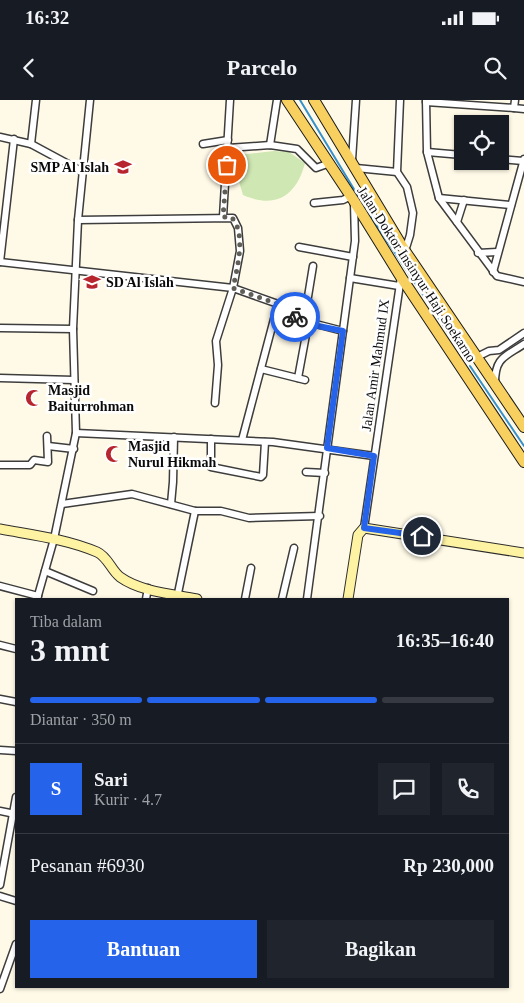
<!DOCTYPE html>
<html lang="id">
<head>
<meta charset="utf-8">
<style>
	:root { --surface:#171b24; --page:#20242c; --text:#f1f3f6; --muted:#9ea1a6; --line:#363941; --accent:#2563eb }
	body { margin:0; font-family:"Times New Roman",serif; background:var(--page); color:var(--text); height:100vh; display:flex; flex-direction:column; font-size:19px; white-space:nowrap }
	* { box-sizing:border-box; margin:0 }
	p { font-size:16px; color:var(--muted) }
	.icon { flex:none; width:28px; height:28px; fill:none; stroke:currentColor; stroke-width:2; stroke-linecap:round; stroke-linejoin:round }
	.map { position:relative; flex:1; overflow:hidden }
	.drawer { position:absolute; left:15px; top:498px; width:494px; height:390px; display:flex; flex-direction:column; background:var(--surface); border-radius:0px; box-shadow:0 1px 4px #0004 }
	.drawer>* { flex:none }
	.fabs { position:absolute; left:454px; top:15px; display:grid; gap:10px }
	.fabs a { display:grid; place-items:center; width:55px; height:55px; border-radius:0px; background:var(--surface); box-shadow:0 1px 4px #0004; font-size:25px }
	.pin { position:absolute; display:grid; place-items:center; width:42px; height:42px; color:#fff; margin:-21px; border:2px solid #fff; border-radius:50%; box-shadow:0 1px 5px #0007 }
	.courier { position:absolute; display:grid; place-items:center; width:50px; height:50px; margin:-25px; border:4px solid #2563eb; border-radius:50%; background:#fff; color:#222; box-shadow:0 1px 6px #0007 }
	.summary em { font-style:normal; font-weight:700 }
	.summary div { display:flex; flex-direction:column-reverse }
	.summary { display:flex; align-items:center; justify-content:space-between; height:85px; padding:0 15px }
	h1 { font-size:32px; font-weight:700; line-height:38px }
	.bar { display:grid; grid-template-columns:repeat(4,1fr); gap:8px 5px; align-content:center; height:60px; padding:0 15px }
	.bar i { height:6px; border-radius:4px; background:var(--line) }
	.bar .active { background:var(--accent) }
	.bar p { grid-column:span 4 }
	.line { display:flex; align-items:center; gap:12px; padding:0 15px; border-top:1px solid var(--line) }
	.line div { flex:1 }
	.round { display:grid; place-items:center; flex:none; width:52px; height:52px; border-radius:0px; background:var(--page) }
	.action { display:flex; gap:10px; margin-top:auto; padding:10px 15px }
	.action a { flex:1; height:58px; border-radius:0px; background:var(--accent); color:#fff; font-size:20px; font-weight:700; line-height:58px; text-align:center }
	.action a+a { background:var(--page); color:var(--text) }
	.status { display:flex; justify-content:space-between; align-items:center; height:35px; padding:0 25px; background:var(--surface); direction:ltr }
	.status svg { height:14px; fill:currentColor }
	header { display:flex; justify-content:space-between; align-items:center; height:65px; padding:0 15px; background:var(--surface); font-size:22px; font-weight:700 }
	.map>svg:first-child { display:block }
	.green { fill:#cfe7b3 }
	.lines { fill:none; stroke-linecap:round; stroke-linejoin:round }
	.stream { stroke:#3591cb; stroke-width:2 }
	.street-casing { stroke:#3d3d3d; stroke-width:9 }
	.secondary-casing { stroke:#2c2c2c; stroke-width:11 }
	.primary-casing { stroke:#1b1b1b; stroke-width:12 }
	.street { stroke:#fff; stroke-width:6 }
	.secondary { stroke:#fef3a3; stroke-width:9 }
	.primary { stroke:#f7d05f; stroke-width:10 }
	.done { stroke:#605e57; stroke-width:5; stroke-dasharray:0 9 }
	.route { stroke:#2563eb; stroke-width:6 }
	.labels { text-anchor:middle; stroke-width:5; stroke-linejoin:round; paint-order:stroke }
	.poi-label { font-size:14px; font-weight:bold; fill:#0a0a0a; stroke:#fff; text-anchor:start }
	.street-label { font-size:14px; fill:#0a0a0a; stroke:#fff }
</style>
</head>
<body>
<div class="status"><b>16:32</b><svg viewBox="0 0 49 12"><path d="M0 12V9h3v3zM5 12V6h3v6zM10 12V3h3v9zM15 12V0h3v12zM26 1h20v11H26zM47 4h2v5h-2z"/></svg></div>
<header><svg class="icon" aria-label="back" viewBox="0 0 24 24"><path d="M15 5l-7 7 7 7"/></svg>Parcelo<svg class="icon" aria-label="search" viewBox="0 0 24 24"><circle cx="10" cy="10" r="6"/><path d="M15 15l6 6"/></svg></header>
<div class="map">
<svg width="524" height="903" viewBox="0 0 524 903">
	<rect width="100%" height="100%" fill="#fffae7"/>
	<path class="green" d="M274,51L289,52L305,63C296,97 275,109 243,95L237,75L238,55Z"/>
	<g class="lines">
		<g class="stream">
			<polyline points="300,0 369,114 464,256"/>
			<polyline points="470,266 524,346"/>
		</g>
		<g class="street-casing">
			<g id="street">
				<polyline points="400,0 397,72 407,87 413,113 410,135 405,151"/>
				<polyline points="426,0 427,52 439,98 497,176 524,182"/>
				<polyline points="515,0 514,8 524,9"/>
				<polyline points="426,2 514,8"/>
				<polyline points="0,37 31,44 83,72"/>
				<polyline points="31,44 36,0"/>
				<polyline points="203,44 228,40"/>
				<polyline points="270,45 277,0"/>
				<polyline points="228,48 270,45 297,49 316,68 330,63"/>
				<polyline points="427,52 462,55"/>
				<polyline points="500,59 523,61"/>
				<polyline points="352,60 356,0"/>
				<polyline points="356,68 397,72"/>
				<polyline points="439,98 511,105"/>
				<polyline points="314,103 343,100 351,96"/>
				<polyline points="223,117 230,0"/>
				<polyline points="78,120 233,118 238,128 240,151 233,188 216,241 218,265 215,303"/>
				<polyline points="457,122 464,100"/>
				<polyline points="299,147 353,157"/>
				<polyline points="478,153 497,152"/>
				<polyline points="0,162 233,188 278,204 242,340"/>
				<polyline points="0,162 14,39"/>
				<polyline points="313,166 304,221 343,231"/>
				<polyline points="493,172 524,59"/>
				<polyline points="350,178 399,186"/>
				<polyline points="276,215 304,219"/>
				<polyline points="0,228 73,229"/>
				<polyline points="477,257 489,251 499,250 524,233"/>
				<polyline points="261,269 305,280"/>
				<polyline points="0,278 74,280"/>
				<polyline points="298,278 308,224"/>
				<path d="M495,283C495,257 505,257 524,244"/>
				<polyline points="76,333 273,342 374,356"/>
				<polyline points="211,339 211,367 261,377 263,375 265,342"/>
				<polyline points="48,346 74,349"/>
				<polyline points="0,365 30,365 34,360 48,362 47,336"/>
				<polyline points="306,372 325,373"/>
				<polyline points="62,404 132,394 195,411 221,411 249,418 320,416"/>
				<polyline points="171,404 173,382 174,337"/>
				<polyline points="364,428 401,177"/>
				<polyline points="45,471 93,491"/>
				<polyline points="0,486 38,496"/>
				<polyline points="177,498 195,411"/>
				<polyline points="37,499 54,439 76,333 73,229 78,120 90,0"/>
				<polyline points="146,499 148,488"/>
				<polyline points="245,499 251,468"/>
				<polyline points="282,499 294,448"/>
				<polyline points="307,499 355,141 354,103"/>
				<polyline points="0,545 16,549"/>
				<polyline points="0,599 16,602"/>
				<polyline points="0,650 16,651"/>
				<polyline points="0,711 15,714"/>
				<polyline points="0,785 16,697"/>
				<polyline points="0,796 16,801"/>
				<polyline points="0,889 16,844"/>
			</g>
		</g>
		<g class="secondary-casing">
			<g id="secondary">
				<path d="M0,429C32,435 67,439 97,452C108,457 111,470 120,477C141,492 173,494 197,499"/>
				<polyline points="348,499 358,435 364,428 524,453"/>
			</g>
		</g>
		<g class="primary-casing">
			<g id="primary">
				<polyline points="287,0 354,101 401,177 524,362"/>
				<polyline points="314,0 405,151 524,327"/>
			</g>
		</g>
		<use href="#street" class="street"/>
		<use href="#secondary" class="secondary"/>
		<use href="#primary" class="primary"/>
	</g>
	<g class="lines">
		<path class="done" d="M227,65L223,117H231C247,132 237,169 233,188L278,204L276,215L295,217"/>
		<polyline class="route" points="295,217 304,219 308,224 343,231 327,348 374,356 364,428 422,436"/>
	</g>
	<defs>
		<g id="school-bare" transform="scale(1.35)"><path d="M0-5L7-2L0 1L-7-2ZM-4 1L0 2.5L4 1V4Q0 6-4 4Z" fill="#b7252e" stroke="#fff" stroke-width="2.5" paint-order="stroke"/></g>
		<g id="mosque-bare" transform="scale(1.35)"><path d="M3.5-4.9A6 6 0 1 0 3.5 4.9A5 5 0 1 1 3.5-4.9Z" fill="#b7252e" stroke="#fff" stroke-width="2.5" paint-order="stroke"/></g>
	</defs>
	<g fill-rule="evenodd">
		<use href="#school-bare" x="123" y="67"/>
		<use href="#school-bare" x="92" y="182"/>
		<use href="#mosque-bare" x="34" y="298"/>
		<use href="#mosque-bare" x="114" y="354"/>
	</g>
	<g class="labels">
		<g class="poi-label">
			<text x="109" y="72" text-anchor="end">SMP Al Islah</text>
			<text x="106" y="187">SD Al Islah</text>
			<text x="48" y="295">Masjid<tspan x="48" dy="16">Baiturrohman</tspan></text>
			<text x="128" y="351">Masjid<tspan x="128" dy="16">Nurul Hikmah</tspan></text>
		</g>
		<g class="street-label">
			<text transform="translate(417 174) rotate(57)" y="5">Jalan Doktor Insinyur Haji Soekarno</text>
			<text transform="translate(375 265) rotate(-82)" y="5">Jalan Amir Mahmud IX</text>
		</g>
	</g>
</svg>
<div class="fabs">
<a><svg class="icon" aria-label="locate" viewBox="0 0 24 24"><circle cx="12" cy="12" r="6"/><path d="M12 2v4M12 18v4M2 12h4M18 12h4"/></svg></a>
</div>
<div class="pin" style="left:227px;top:65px;background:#ea580c"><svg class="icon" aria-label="bag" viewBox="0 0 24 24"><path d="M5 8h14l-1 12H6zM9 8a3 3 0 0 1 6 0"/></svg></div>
<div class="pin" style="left:422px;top:436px;background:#1f2937"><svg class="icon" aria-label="home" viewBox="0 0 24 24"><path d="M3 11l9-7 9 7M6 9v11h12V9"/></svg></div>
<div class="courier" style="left:295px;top:217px"><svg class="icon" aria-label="bike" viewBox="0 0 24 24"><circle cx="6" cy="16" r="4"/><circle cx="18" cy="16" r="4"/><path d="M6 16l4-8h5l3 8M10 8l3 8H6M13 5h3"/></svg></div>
<section class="drawer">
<div class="summary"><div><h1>3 mnt</h1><p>Tiba dalam</p></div><em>16:35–16:40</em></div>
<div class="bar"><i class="active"></i><i class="active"></i><i class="active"></i><i></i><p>Diantar · 350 m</p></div>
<div class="line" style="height:90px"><b class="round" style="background:var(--accent);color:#fff">S</b><div><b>Sari</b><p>Kurir · 4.7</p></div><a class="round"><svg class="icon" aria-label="chat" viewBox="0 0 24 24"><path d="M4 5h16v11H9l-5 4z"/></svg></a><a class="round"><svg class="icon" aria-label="phone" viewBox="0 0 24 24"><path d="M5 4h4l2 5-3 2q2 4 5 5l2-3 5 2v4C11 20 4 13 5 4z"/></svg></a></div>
<div class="line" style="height:65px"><div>Pesanan #6930</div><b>Rp 230,000</b></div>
<div class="action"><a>Bantuan</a><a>Bagikan</a></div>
</section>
</div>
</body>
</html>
